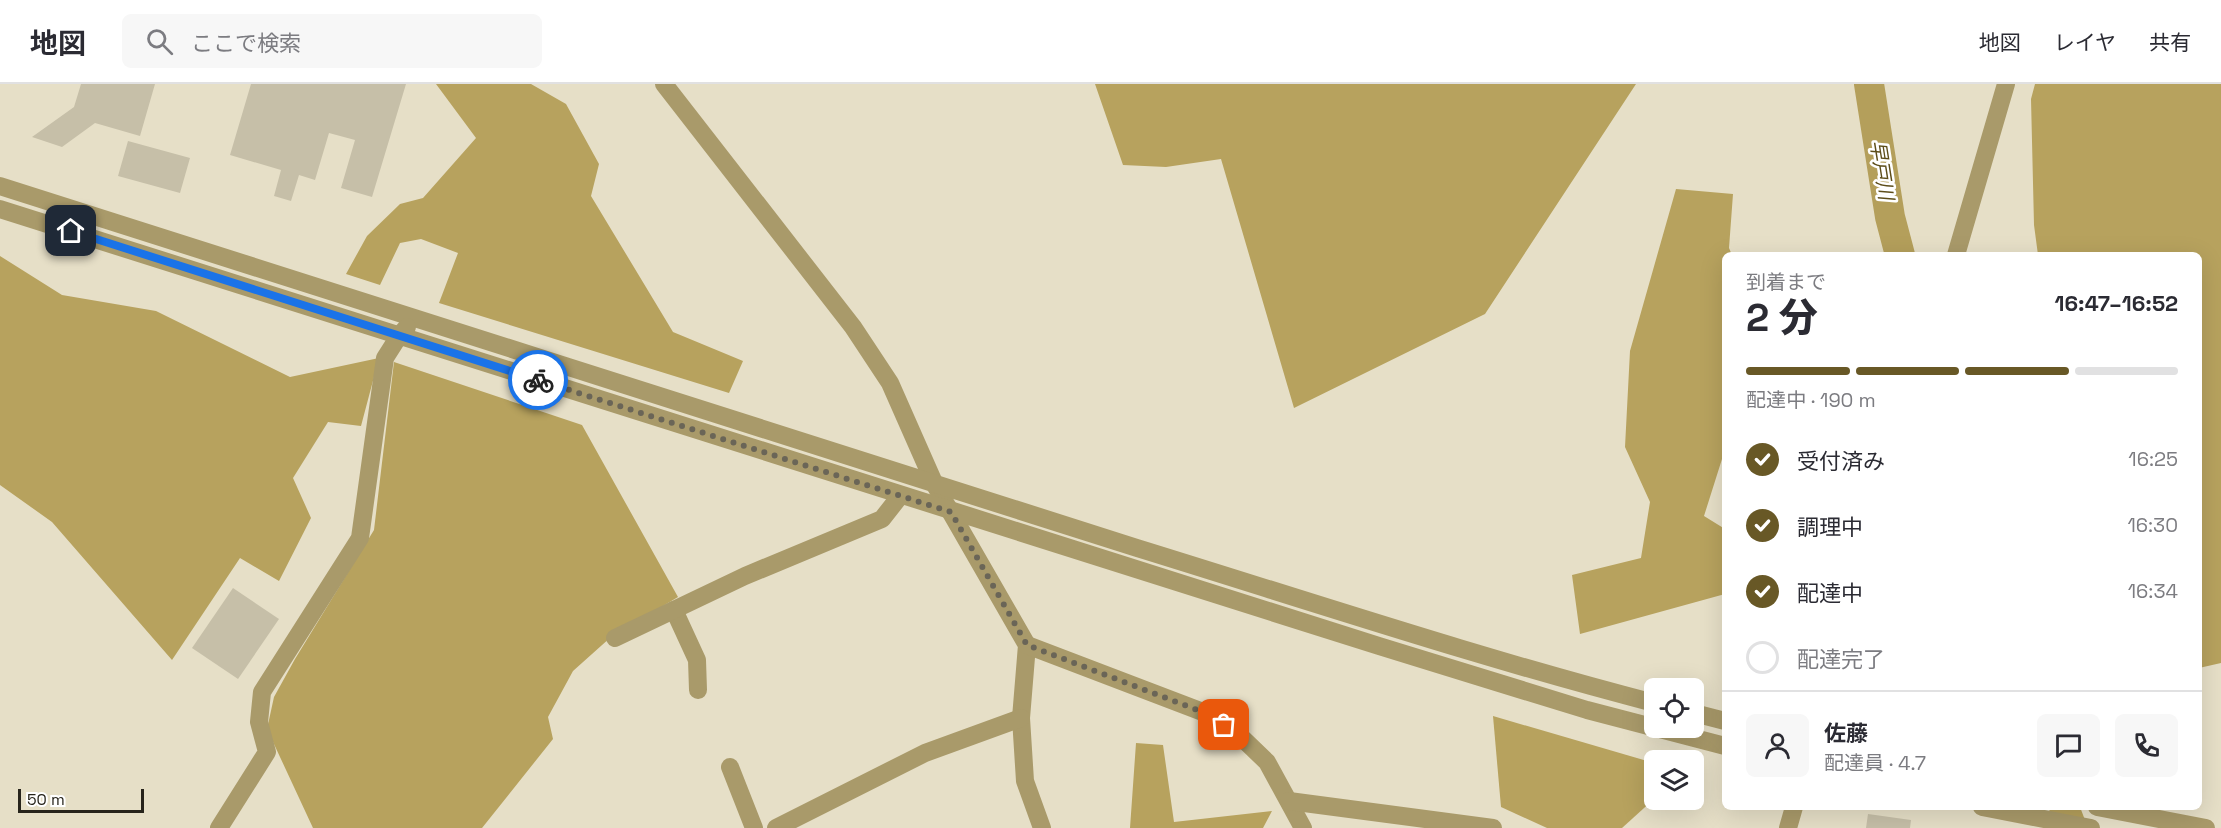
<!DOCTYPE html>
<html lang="ja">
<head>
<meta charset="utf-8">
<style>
	:root { --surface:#fff; --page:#f7f7f7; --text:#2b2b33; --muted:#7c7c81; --line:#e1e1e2; --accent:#685826 }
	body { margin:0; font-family:"Space Grotesk","Noto Sans JP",sans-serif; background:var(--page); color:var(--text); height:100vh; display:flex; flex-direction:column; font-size:22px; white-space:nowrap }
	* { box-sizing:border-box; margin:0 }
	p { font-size:20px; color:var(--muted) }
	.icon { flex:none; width:33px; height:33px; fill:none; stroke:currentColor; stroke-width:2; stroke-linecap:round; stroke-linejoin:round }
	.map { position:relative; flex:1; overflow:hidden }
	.sheet { position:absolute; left:1722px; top:168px; width:480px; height:558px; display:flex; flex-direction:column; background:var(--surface); border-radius:9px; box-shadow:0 6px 24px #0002 }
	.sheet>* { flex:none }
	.buttons { position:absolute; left:1644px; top:594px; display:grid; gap:12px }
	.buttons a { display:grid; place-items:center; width:60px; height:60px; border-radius:9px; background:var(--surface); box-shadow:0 6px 24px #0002; font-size:30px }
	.scale { position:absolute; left:18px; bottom:15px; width:126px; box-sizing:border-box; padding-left:6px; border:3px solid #27241b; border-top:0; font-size:16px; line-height:21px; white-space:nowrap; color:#27241b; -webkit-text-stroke:4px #fff; paint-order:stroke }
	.pin { position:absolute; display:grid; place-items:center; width:51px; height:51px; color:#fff; margin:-26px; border-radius:12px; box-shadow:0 3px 9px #0006 }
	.courier { position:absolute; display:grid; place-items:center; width:60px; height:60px; margin:-30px; border:4px solid #1a73e8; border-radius:50%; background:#fff; color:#222; box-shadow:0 2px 8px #0007 }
	.headline em { font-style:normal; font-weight:800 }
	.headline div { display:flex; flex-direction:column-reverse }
	.headline { display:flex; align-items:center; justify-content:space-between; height:102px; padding:0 24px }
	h1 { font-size:39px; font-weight:800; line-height:45px }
	.bar { display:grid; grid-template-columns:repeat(4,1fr); gap:9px 6px; align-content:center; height:72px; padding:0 24px }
	.bar i { height:8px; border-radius:4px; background:var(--line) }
	.bar .selected { background:var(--accent) }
	.bar p { grid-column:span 4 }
	.line { display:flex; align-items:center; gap:15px; padding:0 24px; border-top:2px solid var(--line) }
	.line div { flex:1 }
	.round { display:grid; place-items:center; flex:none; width:63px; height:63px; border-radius:9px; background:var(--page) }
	ol { padding:0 24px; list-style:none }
	li { display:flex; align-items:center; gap:18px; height:66px }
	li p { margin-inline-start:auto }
	li .icon { padding:6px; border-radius:50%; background:var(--accent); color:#fff; stroke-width:4 }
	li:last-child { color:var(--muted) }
	li i { width:33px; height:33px; border:3px solid var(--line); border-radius:50% }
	header { display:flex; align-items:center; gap:36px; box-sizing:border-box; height:84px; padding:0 30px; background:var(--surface); border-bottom:2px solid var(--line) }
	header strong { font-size:28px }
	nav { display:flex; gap:33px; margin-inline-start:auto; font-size:21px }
	.search { width:420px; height:54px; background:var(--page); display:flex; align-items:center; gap:15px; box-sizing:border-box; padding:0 21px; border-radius:9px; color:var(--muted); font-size:22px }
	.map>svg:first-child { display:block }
	.forest { fill:#b7a25e }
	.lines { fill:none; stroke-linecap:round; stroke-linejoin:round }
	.river { stroke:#b49f5b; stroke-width:30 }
	.building { fill:#c6bfa8 }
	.minor { stroke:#a99a6a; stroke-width:18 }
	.done { stroke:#6a6557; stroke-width:6; stroke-dasharray:0 10.8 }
	.route { stroke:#1a73e8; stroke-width:8 }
	.labels { text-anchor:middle; stroke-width:5; stroke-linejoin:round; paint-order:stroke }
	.water-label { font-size:20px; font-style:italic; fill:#5d4d19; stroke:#fff }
</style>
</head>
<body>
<header>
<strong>地図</strong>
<div class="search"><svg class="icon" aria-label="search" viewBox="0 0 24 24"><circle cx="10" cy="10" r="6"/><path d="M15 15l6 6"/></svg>ここで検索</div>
<nav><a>地図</a><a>レイヤ</a><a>共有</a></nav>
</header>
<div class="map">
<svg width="2221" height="744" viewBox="0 0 2221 744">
	<rect width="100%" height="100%" fill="#e6dfc7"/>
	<g class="forest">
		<polygon points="436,0 531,0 566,20 599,80 591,112 673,248 743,277 729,309 439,219 458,169 421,155 400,159 380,201 346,190 367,152 400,120 423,114 476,54"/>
		<polygon points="1095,0 1636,0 1485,230 1294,324 1221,75 1166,83 1123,81"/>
		<polygon points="2035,0 2221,0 2221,579 2199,584 2199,171 2038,171 2034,141 2031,15"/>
		<polygon points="1676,105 1733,110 1729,164 1732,171 1725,171 1725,374 1722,375 1704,432 1725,445 1725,510 1580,550 1572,491 1641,474 1650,418 1625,363 1630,267"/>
		<polygon points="0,172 62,211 156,227 290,293 379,274 361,342 328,338 293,394 311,434 279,497 240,474 172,576 52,438 0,401"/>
		<polygon points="394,278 582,341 678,513 611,553 573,587 548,633 553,655 482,744 313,744 267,645 274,613 295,575 374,446"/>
		<polygon points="1493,632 1654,679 1654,715 1622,744 1547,744 1501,723"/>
		<polygon points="1136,659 1163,661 1174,738 1272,727 1263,744 1130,744"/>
	</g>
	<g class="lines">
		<g class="river">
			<polyline points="1869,0 1890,133 1900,171"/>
			<polyline points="2064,723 2072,744"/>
		</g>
	</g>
	<g class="building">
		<polygon points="81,0 155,0 140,52 95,39 62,63 32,53 74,23"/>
		<polygon points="251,0 406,0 372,113 341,104 355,56 329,49 315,96 299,91 291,117 274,112 281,86 230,71"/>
		<polygon points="128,57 190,74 180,109 118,92"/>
		<polygon points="233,504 279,535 238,595 192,564"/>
		<polygon points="1868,730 1911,736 1910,744 1866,744"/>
	</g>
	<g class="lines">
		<g class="minor">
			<polyline points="664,0 853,243 890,299 935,401 1027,561 1021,634 1025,697 1042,744"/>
			<path d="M0,102C380,220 757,346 1137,464C1309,517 1480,574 1654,619"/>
			<polyline points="0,125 1379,562 1587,626 1725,662"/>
			<polyline points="1956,171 2006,0"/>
			<polyline points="674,526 697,576 698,606"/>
			<polyline points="615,554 745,492 882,435 900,412"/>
			<polyline points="1027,561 1208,630 1239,651 1267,678 1303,744"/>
			<polyline points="1694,629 1725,637"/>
			<polyline points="730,683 754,744"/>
			<polyline points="1289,717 1493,744"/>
			<polyline points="1982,723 2091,744"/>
			<polyline points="2097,723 2206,744"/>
			<polyline points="219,744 267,668 259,638 262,608 360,454 385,274 399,252 407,243"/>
			<polyline points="776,744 925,669 1021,634"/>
			<polyline points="1788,744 1794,723"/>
		</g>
	</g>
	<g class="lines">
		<polyline class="done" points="538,296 951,428 1027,561 1208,630 1224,641"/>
		<polyline class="route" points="71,147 538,296"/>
	</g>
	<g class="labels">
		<g class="water-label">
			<text transform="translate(1882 86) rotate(81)" y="7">早戸川</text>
		</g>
	</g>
</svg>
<div class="buttons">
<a><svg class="icon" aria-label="locate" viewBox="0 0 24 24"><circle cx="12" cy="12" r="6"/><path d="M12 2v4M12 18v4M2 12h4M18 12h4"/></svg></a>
<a><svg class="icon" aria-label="layers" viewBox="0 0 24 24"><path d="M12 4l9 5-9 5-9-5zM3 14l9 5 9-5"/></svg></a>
</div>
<div class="scale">50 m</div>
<div class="pin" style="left:1224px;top:641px;background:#ea580c"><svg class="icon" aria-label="bag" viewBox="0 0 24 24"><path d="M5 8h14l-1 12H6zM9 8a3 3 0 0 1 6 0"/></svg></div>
<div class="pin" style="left:71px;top:147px;background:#1f2937"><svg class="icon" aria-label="home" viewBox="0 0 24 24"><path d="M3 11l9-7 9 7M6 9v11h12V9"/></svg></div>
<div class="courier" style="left:538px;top:296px"><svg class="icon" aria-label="bike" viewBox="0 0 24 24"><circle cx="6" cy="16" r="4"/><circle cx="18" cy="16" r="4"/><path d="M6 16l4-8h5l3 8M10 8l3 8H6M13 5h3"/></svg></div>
<section class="sheet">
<div class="headline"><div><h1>2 分</h1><p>到着まで</p></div><em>16:47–16:52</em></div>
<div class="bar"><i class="selected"></i><i class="selected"></i><i class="selected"></i><i></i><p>配達中 · 190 m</p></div>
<ol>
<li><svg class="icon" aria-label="check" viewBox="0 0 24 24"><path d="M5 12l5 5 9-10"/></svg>受付済み<p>16:25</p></li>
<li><svg class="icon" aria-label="check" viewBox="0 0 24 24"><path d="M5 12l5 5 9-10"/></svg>調理中<p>16:30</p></li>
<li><svg class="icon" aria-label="check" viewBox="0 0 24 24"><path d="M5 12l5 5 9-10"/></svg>配達中<p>16:34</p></li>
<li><i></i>配達完了</li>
</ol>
<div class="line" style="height:108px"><a class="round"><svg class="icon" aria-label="person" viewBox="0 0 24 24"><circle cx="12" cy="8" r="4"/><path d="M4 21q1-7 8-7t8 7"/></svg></a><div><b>佐藤</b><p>配達員 · 4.7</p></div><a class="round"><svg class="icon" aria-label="chat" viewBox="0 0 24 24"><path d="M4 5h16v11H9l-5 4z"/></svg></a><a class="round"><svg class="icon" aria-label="phone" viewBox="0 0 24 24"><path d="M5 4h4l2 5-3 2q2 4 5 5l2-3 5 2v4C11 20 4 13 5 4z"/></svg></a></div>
</section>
</div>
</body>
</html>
